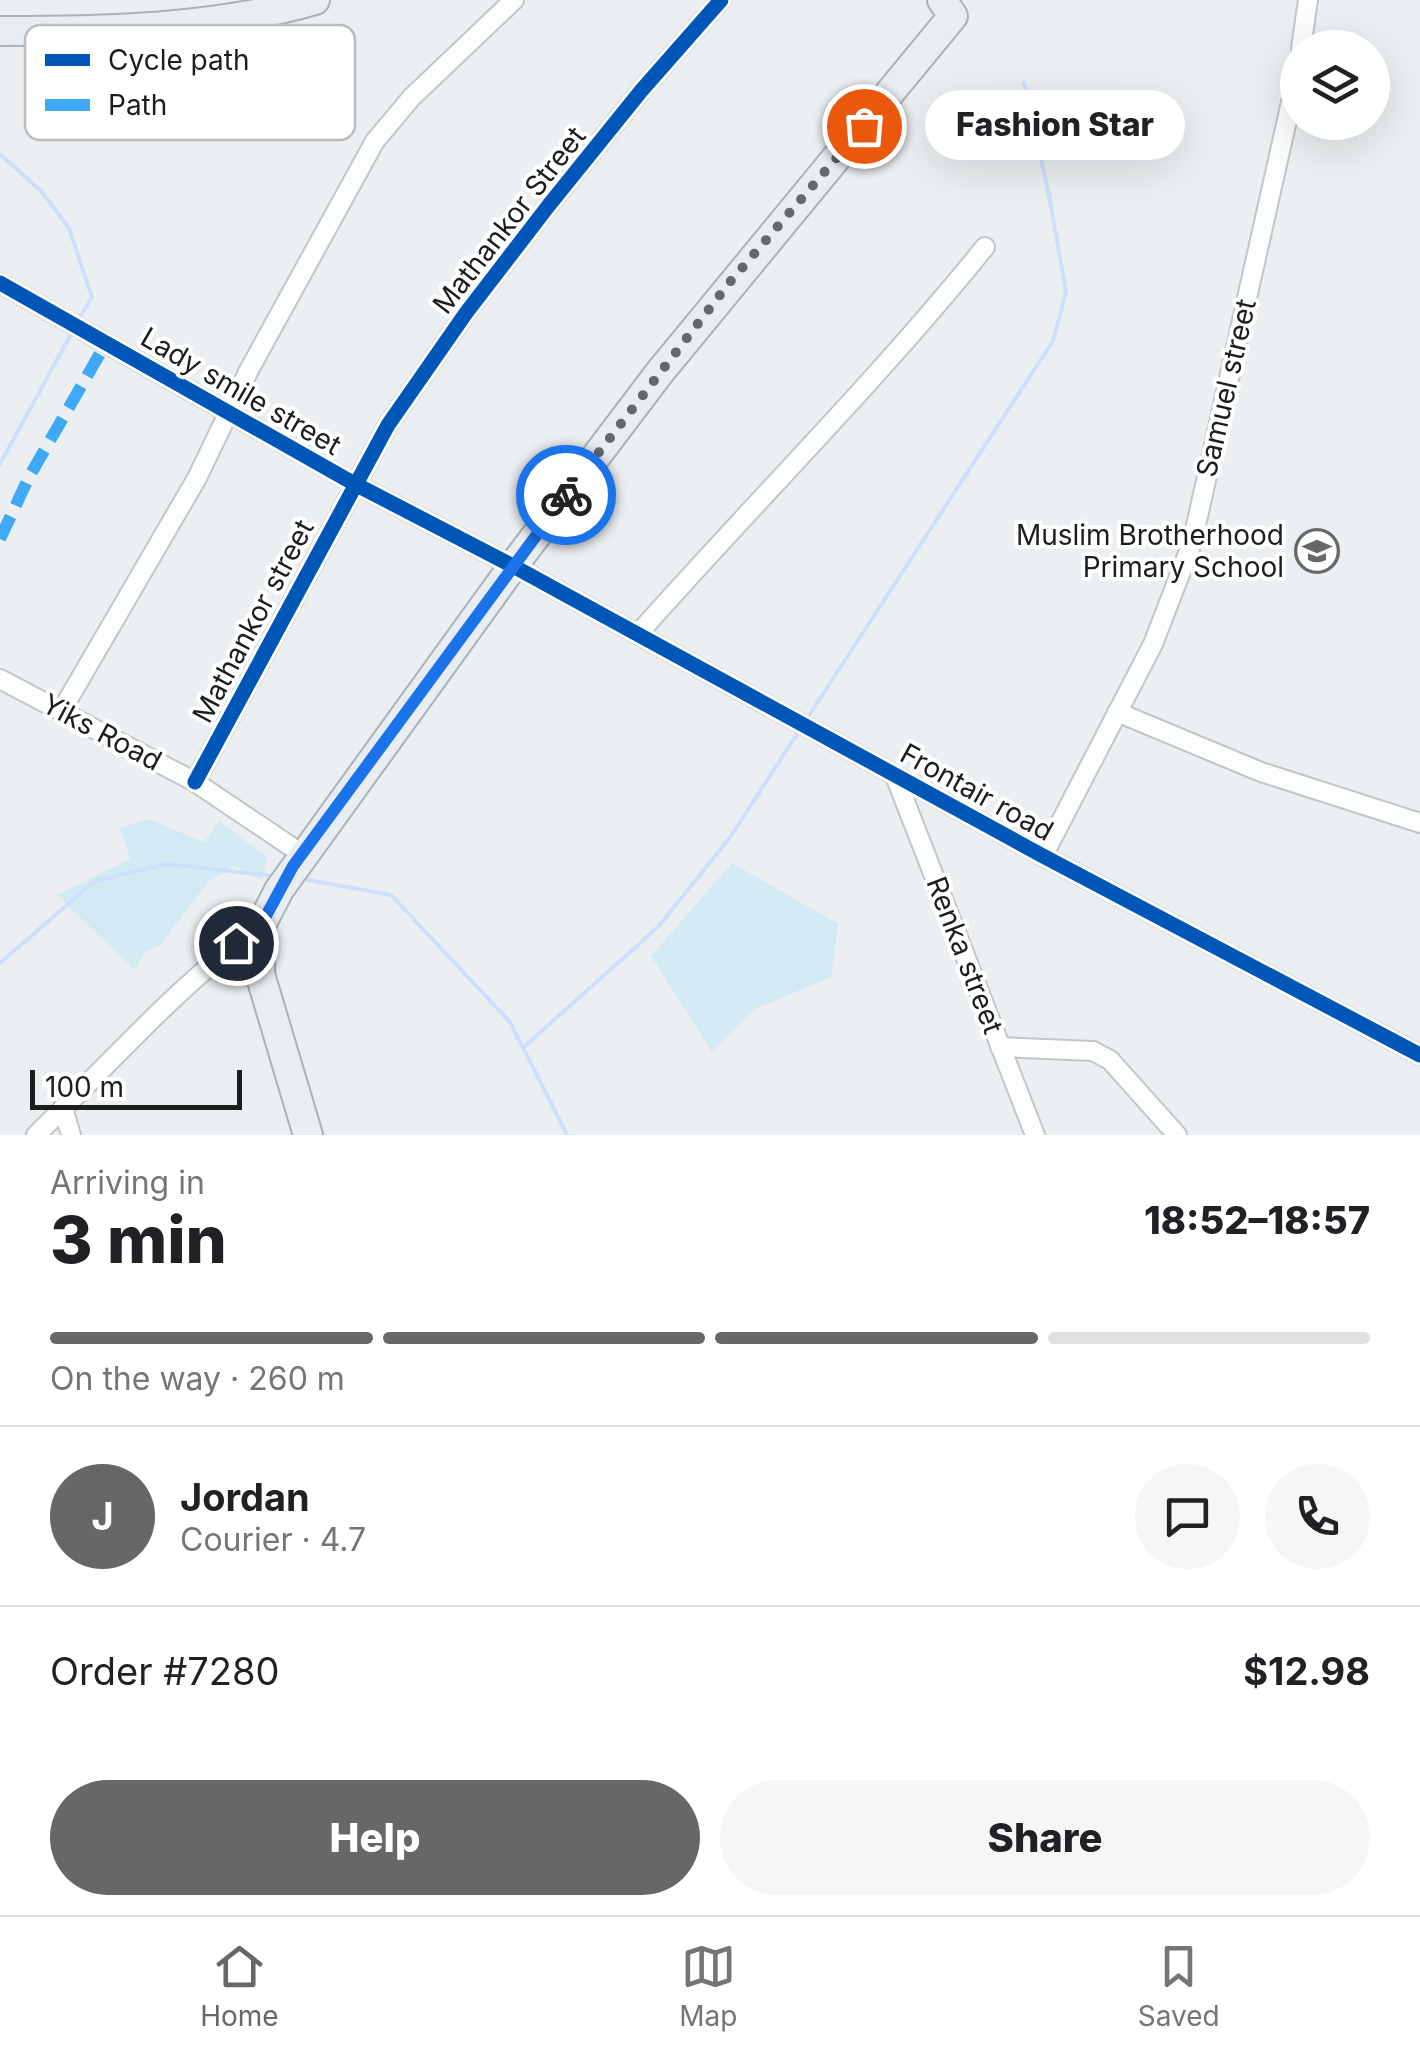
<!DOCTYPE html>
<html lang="en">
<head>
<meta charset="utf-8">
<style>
	:root { --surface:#fff; --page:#f6f6f6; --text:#202124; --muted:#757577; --line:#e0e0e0; --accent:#656768 }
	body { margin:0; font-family:Inter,sans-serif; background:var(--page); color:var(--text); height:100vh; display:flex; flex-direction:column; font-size:38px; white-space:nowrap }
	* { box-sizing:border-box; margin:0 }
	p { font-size:32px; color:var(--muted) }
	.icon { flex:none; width:55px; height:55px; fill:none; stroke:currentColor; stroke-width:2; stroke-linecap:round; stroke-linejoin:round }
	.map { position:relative; height:1135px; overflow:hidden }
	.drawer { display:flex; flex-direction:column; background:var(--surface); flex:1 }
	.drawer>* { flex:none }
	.buttons { position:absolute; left:1280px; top:30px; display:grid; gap:20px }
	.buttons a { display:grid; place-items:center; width:110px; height:110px; border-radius:50%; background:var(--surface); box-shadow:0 10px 40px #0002; font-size:50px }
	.scale { position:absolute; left:30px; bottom:25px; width:212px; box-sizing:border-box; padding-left:10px; border:5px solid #1c1e1e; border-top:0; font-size:28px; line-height:35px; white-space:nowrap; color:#1c1e1e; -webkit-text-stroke:8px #fff; paint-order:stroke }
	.pin { position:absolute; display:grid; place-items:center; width:85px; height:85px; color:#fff; margin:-42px; border:5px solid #fff; border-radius:50%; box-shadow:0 2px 10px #0007 }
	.courier { position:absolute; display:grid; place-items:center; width:100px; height:100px; margin:-50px; border:8px solid #1a73e8; border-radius:50%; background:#fff; color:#222; box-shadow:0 2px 12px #0007 }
	.bubble { position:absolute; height:70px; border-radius:35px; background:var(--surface); box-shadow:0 10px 40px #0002; font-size:32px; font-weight:800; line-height:70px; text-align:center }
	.head em { font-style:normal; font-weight:800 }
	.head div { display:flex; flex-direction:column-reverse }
	.head { display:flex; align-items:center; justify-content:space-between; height:170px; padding:0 50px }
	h1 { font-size:65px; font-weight:800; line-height:75px }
	.bar { display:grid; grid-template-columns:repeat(4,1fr); gap:15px 10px; align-content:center; height:120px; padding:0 50px }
	.bar i { height:12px; border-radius:8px; background:var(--line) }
	.bar .current { background:var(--accent) }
	.bar p { grid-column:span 4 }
	.line { display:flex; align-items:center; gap:25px; padding:0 50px; border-top:2px solid var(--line) }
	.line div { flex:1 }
	.round { display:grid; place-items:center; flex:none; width:105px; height:105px; border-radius:52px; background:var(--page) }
	.action { display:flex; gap:20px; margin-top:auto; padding:20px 50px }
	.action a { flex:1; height:115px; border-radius:60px; background:var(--accent); color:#fff; font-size:40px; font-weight:800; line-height:115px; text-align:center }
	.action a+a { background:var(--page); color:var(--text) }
	.menu { display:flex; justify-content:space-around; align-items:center; height:140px; border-top:2px solid var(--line); background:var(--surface); font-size:28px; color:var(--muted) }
	.menu a { display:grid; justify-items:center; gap:5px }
	.menu .current { color:var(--accent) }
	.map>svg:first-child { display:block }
	.green { fill:#d2eaf3 }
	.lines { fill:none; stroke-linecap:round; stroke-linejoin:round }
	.stream { stroke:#cedefb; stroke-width:4 }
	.street-casing { stroke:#c3c5c7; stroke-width:22 }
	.primary-casing { stroke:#a7b2b9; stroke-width:32 }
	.street { stroke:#fcfdfd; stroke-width:18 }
	.primary { stroke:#e8edf2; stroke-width:28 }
	.quiet { stroke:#3fa9f5; stroke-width:12; stroke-dasharray:25 12; stroke-linecap:butt }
	.cycleway-casing { stroke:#fff; stroke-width:21 }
	.cycleway { stroke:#0057b8; stroke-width:15 }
	.done { stroke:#656768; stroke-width:10; stroke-dasharray:0 18 }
	.route { stroke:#1a73e8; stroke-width:12 }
	.labels { text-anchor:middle; stroke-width:8; stroke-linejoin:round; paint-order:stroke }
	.street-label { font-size:28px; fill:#1c1e1e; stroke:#fff }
	.poi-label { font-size:28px; fill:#1c1e1e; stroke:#fff; text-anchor:end }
	.key { fill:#fff; stroke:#bbbcbc; stroke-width:2.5 }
	.key-label { font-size:28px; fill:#1c1e1e }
</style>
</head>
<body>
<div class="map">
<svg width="1420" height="1135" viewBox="0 0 1420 1135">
	<rect width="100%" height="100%" fill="#eceff1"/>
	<g class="green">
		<polygon points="148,819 204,842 219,821 267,857 262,880 234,866 208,882 160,945 146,952 134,970 57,895 130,859 120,828"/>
		<polygon points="732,863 838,924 831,977 755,1009 712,1052 651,956"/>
	</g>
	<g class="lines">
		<g class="stream">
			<polyline points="0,154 41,191 69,228 92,297 80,317"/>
			<polyline points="0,464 70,336"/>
			<polyline points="808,717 1053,341 1066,292 1049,195 1024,83"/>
			<polyline points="303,879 391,895 510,1022 567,1135"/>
			<polyline points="0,963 95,881 167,864 274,876"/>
			<polyline points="525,1046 658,927 731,836 799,731"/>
		</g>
		<g class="street-casing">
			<g id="street">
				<polyline points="1301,48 1308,0"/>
				<polyline points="0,283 353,483 513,566 1043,856 1420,1055"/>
				<path d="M638,634C753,504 876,382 985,247"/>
				<polyline points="0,679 195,782 302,854"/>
				<polyline points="62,710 197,478 249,370 375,141 412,97 514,0"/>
				<polyline points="1117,712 1261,772 1420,823"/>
				<polyline points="895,776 1035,1135"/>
				<polyline points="195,782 388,425 466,313 549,205 641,91 721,0"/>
				<polyline points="1043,856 1153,644 1192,543 1298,71"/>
				<polyline points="1000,1047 1093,1051 1110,1060 1177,1135"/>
				<polyline points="63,1108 71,1135"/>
				<path d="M36,1135C110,1064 177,986 261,925"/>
			</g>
		</g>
		<g class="primary-casing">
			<g id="primary">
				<path d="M0,31C105,31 214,29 315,0"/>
				<polyline points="308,1135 260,974 261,925 279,890 513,566 660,372 953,16 942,0"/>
			</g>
		</g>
		<use href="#street" class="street"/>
		<use href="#primary" class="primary"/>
		<polyline class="quiet" points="0,539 29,477 106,343"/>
		<g class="cycleway-casing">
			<g id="cycleway">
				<polyline points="0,283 353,483 513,566 1043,856 1420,1055"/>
				<polyline points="195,782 388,425 466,313 549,205 641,91 721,0"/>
			</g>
		</g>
		<use href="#cycleway" class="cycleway"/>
	</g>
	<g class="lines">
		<polyline class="done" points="566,495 730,282 864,126"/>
		<polyline class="route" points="236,943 261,925 293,866 566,495"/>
	</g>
	<defs>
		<g id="school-ring" transform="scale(2.25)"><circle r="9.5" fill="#fff" stroke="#656768" stroke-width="1.5"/><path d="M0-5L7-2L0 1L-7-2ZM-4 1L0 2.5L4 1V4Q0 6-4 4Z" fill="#656768"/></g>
	</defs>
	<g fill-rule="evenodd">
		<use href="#school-ring" x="1317" y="551"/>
	</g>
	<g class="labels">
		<g class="street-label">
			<text transform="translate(509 220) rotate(-52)" y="10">Mathankor Street</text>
			<text transform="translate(1226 388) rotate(-77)" y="10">Samuel street</text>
			<text transform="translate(241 391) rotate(30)" y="10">Lady smile street</text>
			<text transform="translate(253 621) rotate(-62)" y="10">Mathankor street</text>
			<text transform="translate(102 732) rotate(28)" y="10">Yiks Road</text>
			<text transform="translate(977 792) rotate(29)" y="10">Frontair road</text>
			<text transform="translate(965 955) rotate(69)" y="10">Renka street</text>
		</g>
		<g class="poi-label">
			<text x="1284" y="545">Muslim Brotherhood<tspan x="1284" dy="32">Primary School</tspan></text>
		</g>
	</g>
	<rect x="25" y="25" width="330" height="115" rx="15" class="key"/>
	<rect x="45" y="54" width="45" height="12" fill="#0057b8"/>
	<rect x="45" y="99" width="45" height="12" fill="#3fa9f5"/>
	<g class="key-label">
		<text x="108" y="70">Cycle path</text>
		<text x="108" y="115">Path</text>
	</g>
</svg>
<div class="buttons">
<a><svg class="icon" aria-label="layers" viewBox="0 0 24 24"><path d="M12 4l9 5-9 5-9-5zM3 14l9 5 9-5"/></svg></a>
</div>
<div class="scale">100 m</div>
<div class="pin" style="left:864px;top:126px;background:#ea580c"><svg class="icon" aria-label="bag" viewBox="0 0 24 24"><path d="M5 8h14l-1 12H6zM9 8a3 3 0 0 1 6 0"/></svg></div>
<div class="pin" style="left:236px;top:943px;background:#1f2937"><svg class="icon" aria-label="home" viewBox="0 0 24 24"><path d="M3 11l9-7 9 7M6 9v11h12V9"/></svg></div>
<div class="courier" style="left:566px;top:495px"><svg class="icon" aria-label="bike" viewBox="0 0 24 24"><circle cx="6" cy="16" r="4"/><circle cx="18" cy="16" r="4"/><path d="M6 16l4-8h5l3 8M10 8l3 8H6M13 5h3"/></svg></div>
<div class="bubble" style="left:925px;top:90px;width:260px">Fashion Star</div>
</div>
<section class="drawer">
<div class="head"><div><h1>3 min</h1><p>Arriving in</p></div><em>18:52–18:57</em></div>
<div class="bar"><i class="current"></i><i class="current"></i><i class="current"></i><i></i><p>On the way · 260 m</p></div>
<div class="line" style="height:180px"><b class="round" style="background:var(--accent);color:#fff">J</b><div><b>Jordan</b><p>Courier · 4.7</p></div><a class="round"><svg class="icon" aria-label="chat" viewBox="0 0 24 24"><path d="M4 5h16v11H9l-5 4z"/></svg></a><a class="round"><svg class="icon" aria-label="phone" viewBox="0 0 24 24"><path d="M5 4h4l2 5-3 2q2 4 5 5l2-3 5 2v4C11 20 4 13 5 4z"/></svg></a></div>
<div class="line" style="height:130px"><div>Order #7280</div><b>$12.98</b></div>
<div class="action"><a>Help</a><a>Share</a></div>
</section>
<nav class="menu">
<a class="current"><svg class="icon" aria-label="home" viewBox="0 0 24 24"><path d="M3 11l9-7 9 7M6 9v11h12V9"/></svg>Home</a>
<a><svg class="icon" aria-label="map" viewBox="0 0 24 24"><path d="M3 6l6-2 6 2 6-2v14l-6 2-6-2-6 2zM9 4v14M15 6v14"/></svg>Map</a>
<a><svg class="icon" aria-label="saved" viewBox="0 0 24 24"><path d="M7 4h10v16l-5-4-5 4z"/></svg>Saved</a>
</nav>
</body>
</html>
